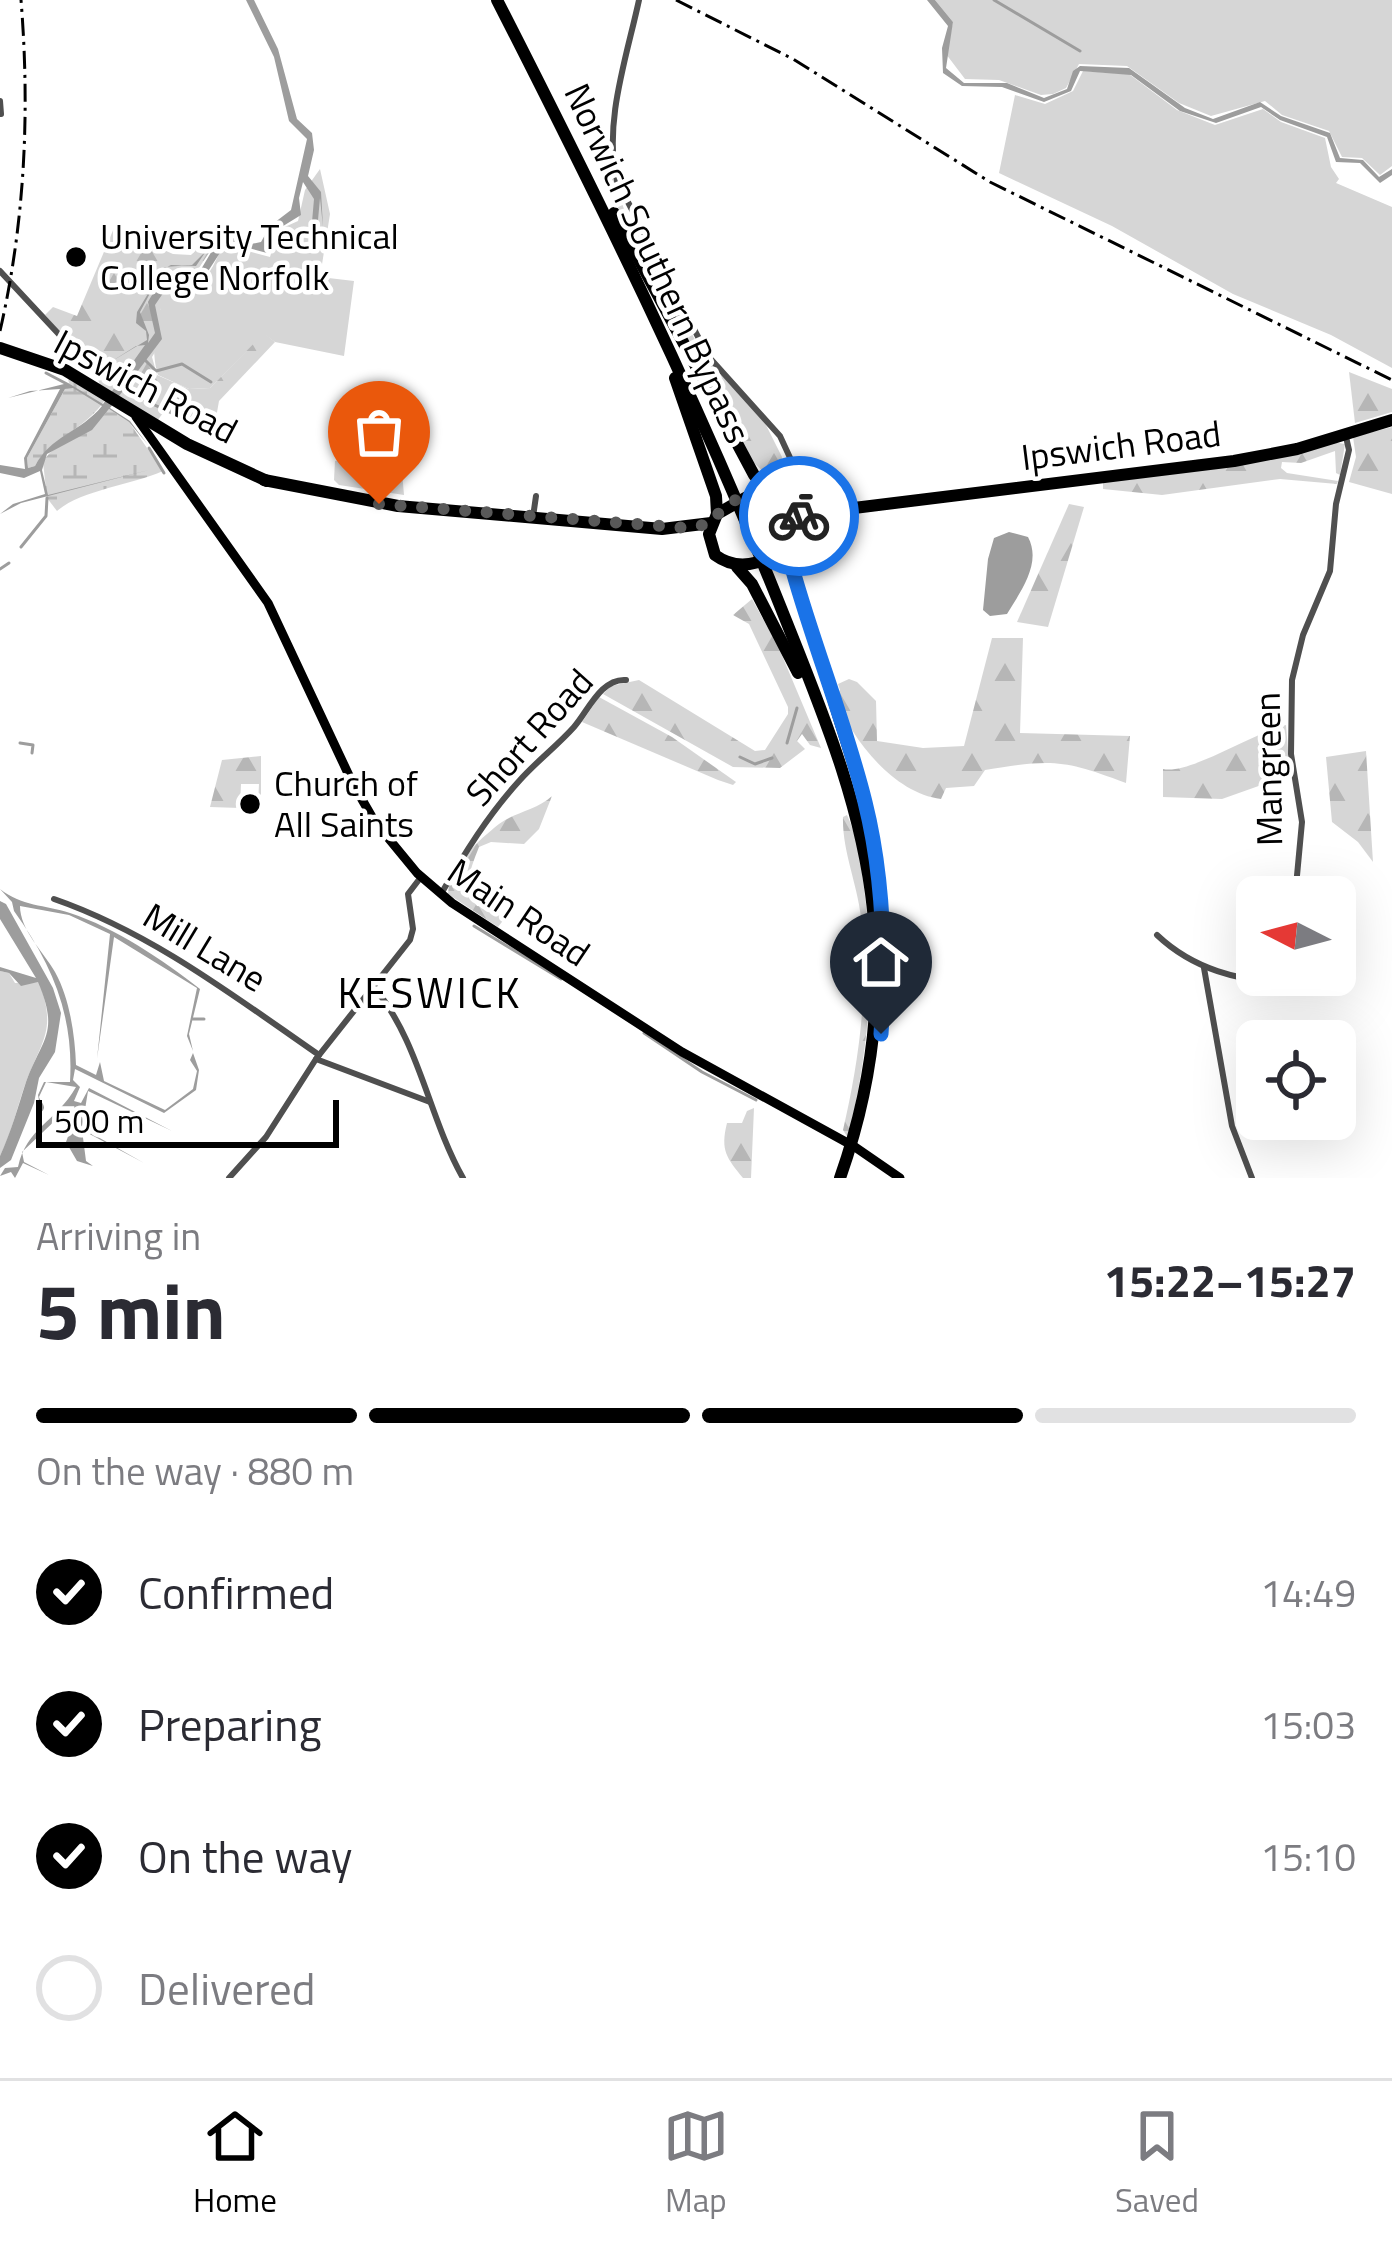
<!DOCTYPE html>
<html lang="en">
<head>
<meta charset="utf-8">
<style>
	:root { --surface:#fff; --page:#f7f7f7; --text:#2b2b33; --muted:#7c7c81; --line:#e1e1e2; --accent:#000 }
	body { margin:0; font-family:"Titillium Web",sans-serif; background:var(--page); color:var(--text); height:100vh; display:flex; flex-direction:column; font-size:45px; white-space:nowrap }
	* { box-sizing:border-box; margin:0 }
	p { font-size:39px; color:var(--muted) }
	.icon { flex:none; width:66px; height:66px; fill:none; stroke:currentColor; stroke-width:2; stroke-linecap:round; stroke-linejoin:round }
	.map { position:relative; height:1178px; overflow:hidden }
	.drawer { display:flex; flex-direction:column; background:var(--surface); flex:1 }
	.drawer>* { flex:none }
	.needle { width:78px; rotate:276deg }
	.tools { position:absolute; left:1236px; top:876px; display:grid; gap:24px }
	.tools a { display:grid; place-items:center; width:120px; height:120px; border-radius:18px; background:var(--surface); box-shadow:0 12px 48px #0002; font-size:60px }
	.scale { position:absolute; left:36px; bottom:30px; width:303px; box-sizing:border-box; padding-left:12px; border:6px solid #000; border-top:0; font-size:33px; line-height:42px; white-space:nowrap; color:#000; -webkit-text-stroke:9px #fff; paint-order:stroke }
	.pin { position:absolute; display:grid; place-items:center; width:102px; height:102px; color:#fff; margin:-123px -51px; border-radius:50% 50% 50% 0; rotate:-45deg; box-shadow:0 0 12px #0007 }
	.pin .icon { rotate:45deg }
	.courier { position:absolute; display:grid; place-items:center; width:120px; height:120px; margin:-60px; border:9px solid #1a73e8; border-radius:50%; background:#fff; color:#222; box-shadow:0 3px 15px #0007 }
	.headline em { font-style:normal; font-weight:700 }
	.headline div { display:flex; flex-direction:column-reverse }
	.headline { display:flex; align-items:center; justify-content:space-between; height:204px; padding:0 36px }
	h1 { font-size:78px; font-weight:700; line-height:90px }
	.bar { display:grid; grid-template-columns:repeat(4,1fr); gap:18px 12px; align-content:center; height:144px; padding:0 36px }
	.bar i { height:15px; border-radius:9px; background:var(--line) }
	.bar .active { background:var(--accent) }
	.bar p { grid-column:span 4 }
	ol { padding:0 36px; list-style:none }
	li { display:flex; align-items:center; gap:36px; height:132px }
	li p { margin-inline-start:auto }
	li .icon { padding:12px; border-radius:50%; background:var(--accent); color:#fff; stroke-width:4 }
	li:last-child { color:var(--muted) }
	li i { width:66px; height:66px; border:6px solid var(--line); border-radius:50% }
	.menu { display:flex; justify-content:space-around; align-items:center; height:168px; border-top:3px solid var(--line); background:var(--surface); font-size:33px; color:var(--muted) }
	.menu a { display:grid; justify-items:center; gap:6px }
	.menu .active { color:var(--accent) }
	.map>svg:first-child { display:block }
	.grass { fill:#d6d6d6 }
	.forest { fill:url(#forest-firs) }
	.wetland { fill:url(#wetland-marsh) }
	.water { fill:#9d9d9d; fill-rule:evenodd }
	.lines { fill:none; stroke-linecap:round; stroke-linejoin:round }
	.stream { stroke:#9d9d9d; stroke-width:3 }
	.minor { stroke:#4f4f4f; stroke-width:6 }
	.major { stroke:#000; stroke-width:9 }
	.highway { stroke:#000; stroke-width:12 }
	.rail { stroke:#000; stroke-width:3; stroke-dasharray:18 6 3 6; stroke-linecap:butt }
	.done { stroke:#595959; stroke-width:12; stroke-dasharray:0 21.6 }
	.route { stroke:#1a73e8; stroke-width:15 }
	.poi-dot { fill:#000; stroke:#fff; stroke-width:4.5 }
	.labels { text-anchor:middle; stroke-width:9; stroke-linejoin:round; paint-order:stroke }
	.poi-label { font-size:36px; fill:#000; stroke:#fff; text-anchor:start }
	.street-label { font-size:36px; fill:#000; stroke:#fff }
	.quarter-label { font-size:42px; letter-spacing:3px; fill:#000; stroke:#fff }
</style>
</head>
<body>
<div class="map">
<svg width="1392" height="1178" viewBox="0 0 1392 1178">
	<defs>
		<pattern id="forest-firs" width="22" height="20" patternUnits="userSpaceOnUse" patternTransform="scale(3)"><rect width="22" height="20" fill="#d6d6d6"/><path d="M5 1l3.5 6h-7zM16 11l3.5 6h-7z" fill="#b6b6b6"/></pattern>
		<pattern id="wetland-marsh" width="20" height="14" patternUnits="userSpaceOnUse" patternTransform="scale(3)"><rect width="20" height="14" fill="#d6d6d6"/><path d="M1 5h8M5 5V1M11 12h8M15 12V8" fill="none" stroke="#b6b6b6"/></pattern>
	</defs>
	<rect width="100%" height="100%" fill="#fff"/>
	<g class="grass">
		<polygon points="935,0 1392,0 1392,166 1380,175 1362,158 1342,157 1329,131 1282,115 1265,101 1211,116 1179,103 1127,66 1079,64 1066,88 1053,94 1041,95 999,80 965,79 946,54 953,22"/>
		<polygon points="1083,71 1129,74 1177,110 1215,125 1263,109 1281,122 1325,138 1331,167 1339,179 1336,183 1392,207 1392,368 1331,335 1233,294 1112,226 999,173 1015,95 1045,104 1073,91"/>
		<path d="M320,169L330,214L320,277L354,281L344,356L275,342L264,334L210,388L189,389L158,375C150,351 153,301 178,286C187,281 197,285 205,277C214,269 217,254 225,245L270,257L278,230L298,221L305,190Z"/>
		<polygon points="345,459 402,472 404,495 339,485 334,480 335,461"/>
		<path d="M0,971L9,973L15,983L39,982C57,1030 42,1040 26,1082C17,1107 12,1132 0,1156Z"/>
	</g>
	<g class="forest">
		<polygon points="608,144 610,171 624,209 705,358 763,419 782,457 779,474 768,476 754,463 620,212 600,171"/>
		<polygon points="219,227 226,227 197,271 173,290 160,310 163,339 152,357 157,375 189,389 210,388 264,333 275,342 219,401 213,435 166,409 157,421 100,385 95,372 45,315 53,307 77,316 114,228 173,254 191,255"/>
		<polygon points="1349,372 1392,389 1392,412 1355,423"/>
		<polygon points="1392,427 1392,494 1349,482 1356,457 1353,437"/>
		<polygon points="1333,442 1345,444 1340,475 1336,473 1335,451 1301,463 1282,462 1281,468 1287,473 1338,481 1337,484 1280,479 1162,495 1103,489 1103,482"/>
		<polygon points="1069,504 1084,507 1048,627 1017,622"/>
		<polygon points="752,599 778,646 821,748 810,745 802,734 797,741 805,749 780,768 733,767 603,694 611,686 639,680 755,751 765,750 788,714 788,707 749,624 733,615"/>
		<path d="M992,638H1023L1020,733L1130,736L1126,783C1063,759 1052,759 985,770L974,786L946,788L941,799C893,793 850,738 835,695L840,690L838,684L849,679L857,682L876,701L877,741L923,748L964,746Z"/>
		<polygon points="599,697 672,737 736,782 733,785 718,780 582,722"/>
		<path d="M1286,725L1290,775L1222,799L1163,797V769C1189,775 1253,733 1286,725Z"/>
		<polygon points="1366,751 1373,862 1358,842 1332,822 1326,757"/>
		<polygon points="261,756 261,803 258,805 259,784 241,784 240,808 210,807 222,760"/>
		<path d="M552,796L539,829L524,844L491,842L479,847C471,868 462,886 477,906L502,909L505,918L498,927L448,894C450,865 479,840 499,824C515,812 537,810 552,796Z"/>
		<path d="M847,815C858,838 861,864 864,888C876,974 868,1054 848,1138L843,1130C859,1061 869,989 861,917C857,883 842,850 843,817Z"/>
		<path d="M754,1108L751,1178H743C727,1158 720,1151 727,1123H742L747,1111Z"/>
	</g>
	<g class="wetland">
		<path d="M68,379L105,400C85,430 50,438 35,466L28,468L27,458L65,389L70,387Z"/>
		<path d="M109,409L129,422L163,471C132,485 81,490 57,511L47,498L43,462C58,437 87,438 109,409Z"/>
	</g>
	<g class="water">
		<path d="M246,0H254L278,49L297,119L312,133L314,150L308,176L321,192L323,227L320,198L318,220L312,222L314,199L303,182L299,198L301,215L275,231L267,253L227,242L203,279L170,283L155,305L162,339L110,408L130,421L148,445L129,422L109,409L92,430L47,454L42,470L48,495L149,470L21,503L0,514L13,504L45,494L40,471L24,478L0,473V465L25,469L24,458L60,389L30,391L8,398L68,383L103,404L145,345L136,346L109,363L147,340L146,331L136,323L137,312L164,267L192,265L206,251L196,266L171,265L163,269L140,312L149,335L148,343L155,333L148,302C171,264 165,281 200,271L222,234L251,244L261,242L270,226L291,210L307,139L289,121L274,57ZM73,388L102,406C81,432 50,436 35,466L28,468L27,458L65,389Z"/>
		<polygon points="927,0 935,0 953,22 946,68 964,83 1007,83 1044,98 1067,89 1073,71 1080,66 1129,68 1185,108 1213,119 1260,102 1281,116 1330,133 1340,158 1363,160 1379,177 1392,169 1392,175 1380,183 1360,163 1336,162 1327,137 1280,120 1261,107 1216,123 1180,111 1131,75 1080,71 1071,91 1044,102 1002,87 962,86 943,73 942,48 948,26"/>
		<path d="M1009,532L1028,537C1042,563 1021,591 1007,614L990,616L983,610L988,559L994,538Z"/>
		<path d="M0,889C21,906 45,905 70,913C116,928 163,960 200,989L189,1034L193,1051L187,1036L197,988L114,937L97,1059L110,934L69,915L20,906C20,930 43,951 55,972C70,999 75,1036 76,1065L96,1075L100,1062L104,1081L165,1110L193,1089L197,1071L190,1060L193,1053L199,1070L196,1090L164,1113L75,1069L73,1080L80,1087L74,1101L81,1103L89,1088L172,1131L88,1091L82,1128L144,1163L82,1130L86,1161L93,1166L77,1161L66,1142L74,1120L63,1113L22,1152L24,1162L49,1175L23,1163L15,1178L11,1172L0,1176L5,1168L18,1167C26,1128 56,1122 76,1087L46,1082L39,1097C41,1103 48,1107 41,1112L38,1095L44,1082H70C74,1015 52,964 14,911L12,902Z"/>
		<path d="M0,901L6,904L53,988L61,1013L55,1052L39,1078L34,1103L11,1160L0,1168V1156C11,1132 18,1107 26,1082C42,1038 60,1034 38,982L21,986L9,973L0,971V967L36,978L0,919Z"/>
	</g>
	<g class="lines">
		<g class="stream">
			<polyline points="994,0 1080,51"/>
			<polyline points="145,360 156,371 182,364 211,382"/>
			<polyline points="46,373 67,384"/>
			<polyline points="121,389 203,428"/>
			<polyline points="149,448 164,473"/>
			<polyline points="21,547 46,516 47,498"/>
			<polyline points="0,569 9,563"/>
			<polyline points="20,743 33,745 32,753"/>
			<polyline points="787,743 797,708"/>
			<polyline points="740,757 755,764 772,758"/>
			<polyline points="474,926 561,979"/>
			<polyline points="193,1019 204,1019"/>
			<polyline points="644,1033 702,1072 756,1100"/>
		</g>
		<g class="minor">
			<path d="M639,0C627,56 603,124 617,181L708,356L780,436L792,462L790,499"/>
			<polyline points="0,101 1,114"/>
			<polyline points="0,271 67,343"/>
			<polyline points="533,517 536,496"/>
			<path d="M441,894C464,854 488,815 520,780C537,761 557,746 574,727C588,711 601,678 626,680"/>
			<polyline points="1295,897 1302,822 1291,754 1292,680 1303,635 1330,571 1336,504 1349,450 1346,437"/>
			<path d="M54,899C152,933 235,997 319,1055"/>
			<path d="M1157,935C1194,970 1238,980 1287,984L1301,983L1305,975"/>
			<polyline points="1204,968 1232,1126 1252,1178"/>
			<path d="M373,986C420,1042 428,1116 463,1178"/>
			<polyline points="316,1059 430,1102"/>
			<polyline points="229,1178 266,1137 316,1059 410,940 413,929 408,894 421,877"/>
		</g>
		<polyline class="major" points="136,417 268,603 353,784 375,822 417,873 452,903 682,1052 855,1147 900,1178"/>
		<g class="highway">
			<path d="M497,0C599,200 698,400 781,608C820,706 862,804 873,910C883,1001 870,1093 840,1178"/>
			<polyline points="614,213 754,475 770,493"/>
			<polyline points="0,348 65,370 187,444 267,481"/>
			<polyline points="675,378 716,496 717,514"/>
			<polyline points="264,480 398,506 662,529 711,523"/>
			<polyline points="794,506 808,512 854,508 1234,461 1297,449 1392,420"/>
			<path d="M794,540C772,560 742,575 715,555L709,534L717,514L747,497L780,494C812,515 789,541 793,571L865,801L878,882"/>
			<polyline points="737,567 752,584 798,673"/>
		</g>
		<g class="rail">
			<polyline points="676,0 793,59 990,182 1392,380"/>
			<path d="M0,331C25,222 30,111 21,0"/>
		</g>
	</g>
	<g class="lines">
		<path class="done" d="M379,504L688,528L712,523C729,491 780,480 799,516"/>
		<path class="route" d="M799,516L791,556L793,571C815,649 846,725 865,802C884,878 886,957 881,1034"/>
	</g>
	<g class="poi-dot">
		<circle cx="76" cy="257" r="12"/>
		<circle cx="250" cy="804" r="12"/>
	</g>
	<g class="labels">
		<g class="poi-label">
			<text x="100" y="249">University Technical<tspan x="100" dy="41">College Norfolk</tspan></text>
			<text x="274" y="796">Church of<tspan x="274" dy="41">All Saints</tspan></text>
		</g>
		<g class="street-label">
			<text transform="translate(658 263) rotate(65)" y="13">Norwich Southern Bypass</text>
			<text transform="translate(146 386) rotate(28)" y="13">Ipswich Road</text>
			<text transform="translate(1121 445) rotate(-7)" y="13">Ipswich Road</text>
			<text transform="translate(529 737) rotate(-48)" y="13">Short Road</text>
			<text transform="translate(1268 769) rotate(-91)" y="13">Mangreen</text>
			<text transform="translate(519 912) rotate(34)" y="13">Main Road</text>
			<text transform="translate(205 947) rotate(31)" y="13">Mill Lane</text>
		</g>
		<g class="quarter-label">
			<text x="430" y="1008">KESWICK</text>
		</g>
	</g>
</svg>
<div class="tools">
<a><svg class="needle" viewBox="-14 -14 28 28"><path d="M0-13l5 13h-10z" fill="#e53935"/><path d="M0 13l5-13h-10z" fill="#7c7c81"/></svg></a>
<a><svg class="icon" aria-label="locate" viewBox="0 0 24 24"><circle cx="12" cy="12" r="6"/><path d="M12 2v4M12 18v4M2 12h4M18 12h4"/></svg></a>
</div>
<div class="scale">500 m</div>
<div class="pin" style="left:379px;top:504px;background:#ea580c"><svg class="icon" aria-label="bag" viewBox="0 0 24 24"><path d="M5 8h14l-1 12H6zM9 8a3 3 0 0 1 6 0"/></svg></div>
<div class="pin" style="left:881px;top:1034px;background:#1f2937"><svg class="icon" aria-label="home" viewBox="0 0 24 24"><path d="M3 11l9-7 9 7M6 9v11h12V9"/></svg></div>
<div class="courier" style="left:799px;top:516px"><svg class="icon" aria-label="bike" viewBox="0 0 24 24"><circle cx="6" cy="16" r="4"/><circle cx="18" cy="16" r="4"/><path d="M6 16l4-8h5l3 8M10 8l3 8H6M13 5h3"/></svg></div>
</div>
<section class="drawer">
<div class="headline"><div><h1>5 min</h1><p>Arriving in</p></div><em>15:22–15:27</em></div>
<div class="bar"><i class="active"></i><i class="active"></i><i class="active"></i><i></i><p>On the way · 880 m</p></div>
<ol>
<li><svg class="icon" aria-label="check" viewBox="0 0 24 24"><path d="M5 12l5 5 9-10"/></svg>Confirmed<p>14:49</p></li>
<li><svg class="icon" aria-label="check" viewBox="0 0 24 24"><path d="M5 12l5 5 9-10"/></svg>Preparing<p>15:03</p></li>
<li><svg class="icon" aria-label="check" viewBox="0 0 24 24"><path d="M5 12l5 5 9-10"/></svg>On the way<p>15:10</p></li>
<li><i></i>Delivered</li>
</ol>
</section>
<nav class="menu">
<a class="active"><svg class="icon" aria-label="home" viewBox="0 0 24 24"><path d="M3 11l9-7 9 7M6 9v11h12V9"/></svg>Home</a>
<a><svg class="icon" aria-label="map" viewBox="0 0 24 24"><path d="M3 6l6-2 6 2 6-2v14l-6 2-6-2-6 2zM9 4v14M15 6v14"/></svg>Map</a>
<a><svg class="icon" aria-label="saved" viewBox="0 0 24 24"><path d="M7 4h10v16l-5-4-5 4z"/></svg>Saved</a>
</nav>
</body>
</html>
